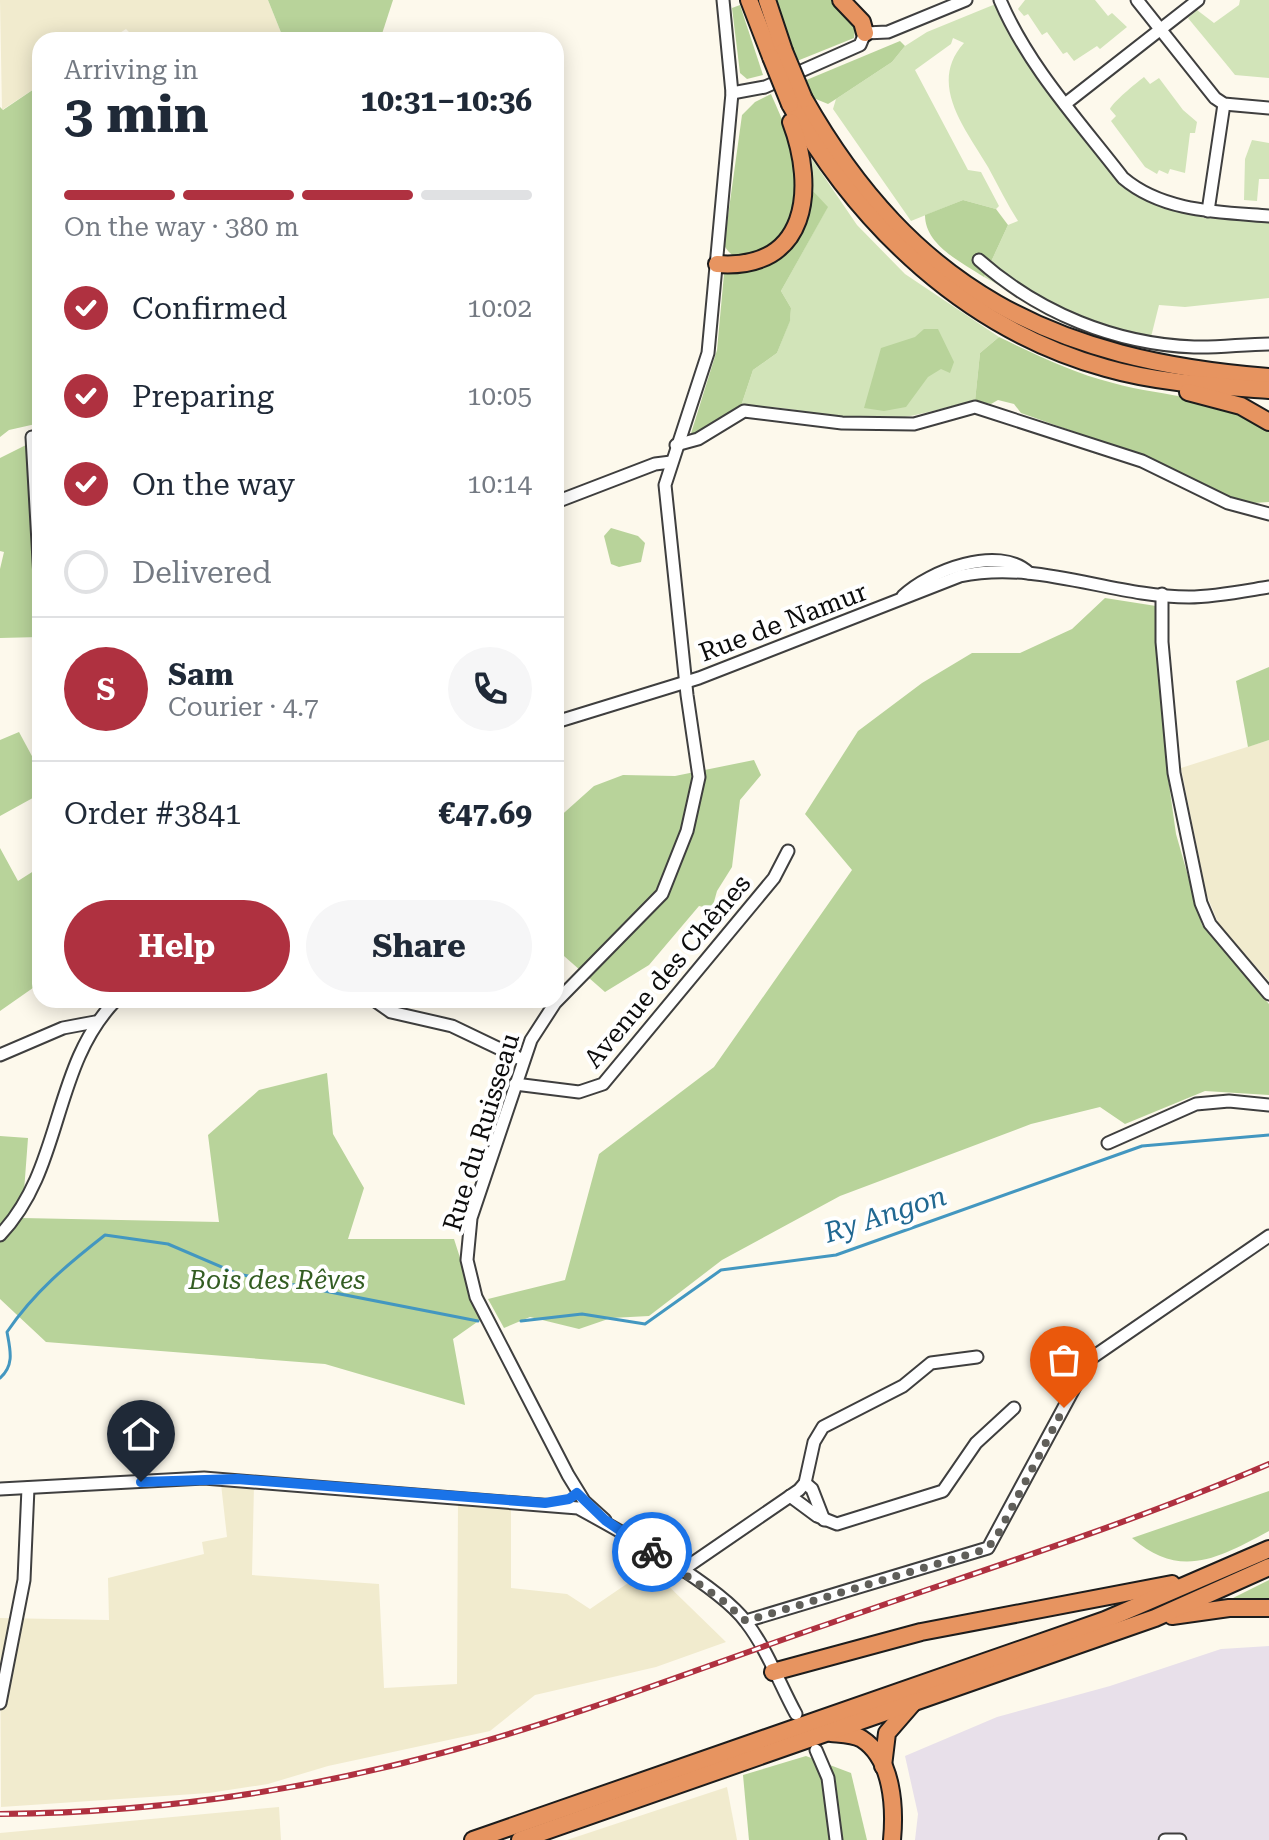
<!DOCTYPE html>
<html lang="en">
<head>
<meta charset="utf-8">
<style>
	:root { --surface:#fff; --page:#f6f6f7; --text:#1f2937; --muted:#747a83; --line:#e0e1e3; --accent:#af3140 }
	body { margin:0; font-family:"Roboto Serif",serif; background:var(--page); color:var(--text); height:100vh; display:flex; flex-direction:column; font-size:30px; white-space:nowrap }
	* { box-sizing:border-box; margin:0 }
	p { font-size:26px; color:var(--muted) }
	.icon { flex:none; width:44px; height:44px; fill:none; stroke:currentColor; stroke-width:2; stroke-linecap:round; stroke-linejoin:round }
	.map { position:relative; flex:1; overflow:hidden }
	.side { position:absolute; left:32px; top:32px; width:532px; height:976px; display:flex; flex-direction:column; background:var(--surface); border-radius:24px; box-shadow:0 4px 20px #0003 }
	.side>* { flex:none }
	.pin { position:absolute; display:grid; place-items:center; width:68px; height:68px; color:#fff; margin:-82px -34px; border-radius:50% 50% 50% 0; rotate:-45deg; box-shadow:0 0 8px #0007 }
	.pin .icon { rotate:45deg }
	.courier { position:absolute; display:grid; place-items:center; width:80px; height:80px; margin:-40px; border:6px solid #1a73e8; border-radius:50%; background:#fff; color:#222; box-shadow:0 2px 10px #0007 }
	.summary em { font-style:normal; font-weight:700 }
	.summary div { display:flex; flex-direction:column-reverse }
	.summary { display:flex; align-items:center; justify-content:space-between; height:136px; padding:0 32px }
	h1 { font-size:52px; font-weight:700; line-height:60px }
	.bar { display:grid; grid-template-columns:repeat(4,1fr); gap:12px 8px; align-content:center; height:96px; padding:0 32px }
	.bar i { height:10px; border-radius:6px; background:var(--line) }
	.bar .selected { background:var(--accent) }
	.bar p { grid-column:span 4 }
	.line { display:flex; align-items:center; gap:20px; padding:0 32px; border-top:2px solid var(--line) }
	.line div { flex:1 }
	.round { display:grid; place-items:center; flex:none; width:84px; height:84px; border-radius:42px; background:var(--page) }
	ol { padding:0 32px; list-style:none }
	li { display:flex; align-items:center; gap:24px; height:88px }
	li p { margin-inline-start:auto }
	li .icon { padding:8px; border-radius:50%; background:var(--accent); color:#fff; stroke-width:4 }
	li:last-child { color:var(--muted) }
	li i { width:44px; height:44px; border:4px solid var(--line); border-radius:50% }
	.action { display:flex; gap:16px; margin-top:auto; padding:16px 32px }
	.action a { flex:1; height:92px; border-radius:48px; background:var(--accent); color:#fff; font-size:32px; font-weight:700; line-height:92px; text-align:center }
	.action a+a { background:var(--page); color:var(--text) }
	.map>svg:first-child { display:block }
	.industrial { fill:#e8e0ea }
	.farmland { fill:#f1ebce }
	.green { fill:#d2e4b9 }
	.forest { fill:#b8d39a }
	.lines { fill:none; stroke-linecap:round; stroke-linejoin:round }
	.stream { stroke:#4397c0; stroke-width:3 }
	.minor-casing { stroke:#3f3f3f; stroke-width:15 }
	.highway-casing { stroke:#1d1d1d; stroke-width:20 }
	.minor { stroke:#fff; stroke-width:11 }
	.highway { stroke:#e79460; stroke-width:16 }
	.rail-casing { stroke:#af3140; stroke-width:6 }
	.rail { stroke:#fff; stroke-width:3; stroke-dasharray:9; stroke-linecap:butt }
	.highway-bridge-casing { stroke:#1d1d1d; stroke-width:20; stroke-linecap:butt }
	.highway-bridge { stroke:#e79460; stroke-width:16 }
	.done { stroke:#605f5a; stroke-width:8; stroke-dasharray:0 14.4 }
	.route { stroke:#1a73e8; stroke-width:10 }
	.labels { text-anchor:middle; stroke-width:8; stroke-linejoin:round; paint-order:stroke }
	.street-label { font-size:26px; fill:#0c0c0c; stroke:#fff }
	.park-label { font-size:26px; font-style:italic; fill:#335d22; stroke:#fff }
	.water-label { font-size:28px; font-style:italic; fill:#216891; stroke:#fff }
</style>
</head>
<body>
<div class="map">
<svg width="1269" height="1840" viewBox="0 0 1269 1840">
	<rect width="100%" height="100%" fill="#fdf9ec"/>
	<polygon class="industrial" points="1269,1646 1269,1840 915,1840 918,1814 905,1756 997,1717 1110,1686 1221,1649"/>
	<g class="farmland">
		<polygon points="0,0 268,0 284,40 137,40 126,29 109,40 40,40 40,85 2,110"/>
		<polygon points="1269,740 1269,981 1219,925 1206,893 1181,768"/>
		<polygon points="221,1484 254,1485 252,1575 379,1584 384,1688 457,1684 458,1501 511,1506 511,1588 567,1594 590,1609 650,1568 726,1642 656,1667 535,1695 490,1731 328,1766 268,1784 209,1793 1,1807 0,1618 109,1620 108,1578 204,1554 202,1542 227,1537"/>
		<polygon points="727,1787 737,1840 567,1840"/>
		<polygon points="279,1807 281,1840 0,1840 0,1833"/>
	</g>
	<g class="green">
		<polygon points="1025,0 1095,0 1108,16 1112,13 1127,27 1100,49 1097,46 1074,61 1067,52 1063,54 1047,32 1042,35 1028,14 1024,16 1018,9"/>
		<path d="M1240,0H1269V78L1235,75C1220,56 1206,40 1188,18L1197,10L1214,23L1239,5Z"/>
		<path d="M998,3L1127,186L1204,218L1269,220V298L1185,307L1159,305L1149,345L1061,319L984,277L1008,225L1018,221C1007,204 998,185 988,167C966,129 927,84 964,43L953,38L951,44L915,70L968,170L981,172L999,206L996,209L963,200L911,221L833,109L836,99L892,62L905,46L927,32Z"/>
		<path d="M1144,77L1150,84L1159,78L1183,110L1197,122L1195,133H1190L1185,173L1170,169L1168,174L1159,170L1157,174L1145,167L1111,121L1116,116L1110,109C1113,102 1135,84 1144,77Z"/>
		<polygon points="1252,140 1269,143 1269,179 1259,179 1257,201 1244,200 1245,159"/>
		<path d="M812,159L857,225L905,274L999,337L980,353L975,401C943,407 910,419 877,420C831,420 787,404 741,406L753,370L777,353L790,320L791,308L781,291L827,208L813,191Z"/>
	</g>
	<g class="forest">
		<polygon points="268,0 393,0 380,40 284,40"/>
		<polygon points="775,0 832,0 855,29 854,38 797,61"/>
		<polygon points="740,5 763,75 747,79 740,73 732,8"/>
		<polygon points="900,41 905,46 892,62 836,99 828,104 811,97 804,81"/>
		<polygon points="40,85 40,423 9,430 0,437 0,107 3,110"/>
		<path d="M771,94C784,124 806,169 798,203C792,228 744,283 724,245L742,115L755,102Z"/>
		<path d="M813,191L828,207L781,291L791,308L790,321L777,353L753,370L741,406L702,429L688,443L717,350L724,274C777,274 800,238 813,191Z"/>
		<path d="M963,200L996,209L1008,225L984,277C961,262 925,245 925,215Z"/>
		<polygon points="924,329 938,329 954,362 950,373 941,369 928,377 906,407 884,411 864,408 881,348 915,337"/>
		<path d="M999,337C1036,355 1073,373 1113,383C1162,397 1230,396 1269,432V502L1253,503L1228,497L1154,460L1021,413L1014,404L998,400L991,404L975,401L980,353Z"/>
		<polygon points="26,445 40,457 40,637 0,638 0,569 4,552 0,551 0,458"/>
		<polygon points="611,528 638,536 645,543 641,562 619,567 611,564 604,536"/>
		<polygon points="1105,598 1156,606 1167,770 1176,834 1202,925 1269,1004 1269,1095 1205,1091 1125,1124 1100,1107 1031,1124 840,1196 722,1260 649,1316 611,1318 579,1329 530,1317 504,1328 488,1299 565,1280 599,1154 714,1067 852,870 805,814 858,731 922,683 972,653 1020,653 1072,629"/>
		<polygon points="1269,667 1269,740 1248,747 1236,681"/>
		<polygon points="19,732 40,771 40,794 0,816 0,740"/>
		<polygon points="754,760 761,775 740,800 732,867 717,891 712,909 699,906 649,965 605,992 556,949 556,820 594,786 623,775 675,776"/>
		<polygon points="0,848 18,881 40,867 40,983 0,1011"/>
		<polygon points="327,1073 333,1134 364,1188 348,1239 454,1239 480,1320 453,1339 465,1405 325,1364 46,1342 0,1299 0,1136 28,1138 22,1218 219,1222 208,1135 259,1090"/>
		<path d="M1269,1491V1531C1219,1558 1180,1580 1132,1538Z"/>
		<polygon points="1269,1580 1269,1601 1227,1601"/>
		<polygon points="806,1756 851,1773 867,1840 749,1840 743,1775"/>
	</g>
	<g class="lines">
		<g class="stream">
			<polyline points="521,1321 582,1314 645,1324 721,1270 836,1255 1142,1146 1269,1135"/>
			<path d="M0,1378C15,1365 10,1349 7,1332C34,1292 68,1264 105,1235L168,1244L238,1274L478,1321"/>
		</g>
		<g class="minor-casing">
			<g id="minor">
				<path d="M1000,0C1028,66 1079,121 1123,178C1163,212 1219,212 1269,216"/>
				<polyline points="1137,0 1215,98 1224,104 1269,108"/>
				<polyline points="732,93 765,87 860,45 865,33 888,32 966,0"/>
				<polyline points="1065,104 1198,0"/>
				<polyline points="1208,211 1224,104"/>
				<path d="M979,260C1039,313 1115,344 1194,347C1219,348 1244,344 1269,344"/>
				<polyline points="32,437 40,578"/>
				<polyline points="676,445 698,439 744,411 842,423 914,424 975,407 1142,461 1228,503 1269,514"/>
				<polyline points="556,502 655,464 671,462"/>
				<polyline points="1162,594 1162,642 1174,773 1201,903 1210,924 1269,994"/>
				<path d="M903,596C929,571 999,544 1029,573"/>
				<path d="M556,722L699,678L960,576C1037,559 1112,597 1189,597C1214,597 1244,591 1269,587"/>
				<polyline points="374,1000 391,1012 452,1026 523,1060"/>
				<polyline points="0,1055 63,1028 95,1022"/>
				<polyline points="515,1084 579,1092 603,1084 774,878 788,851"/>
				<polyline points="1108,1143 1196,1104 1229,1101 1269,1105"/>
				<path d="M0,1235C64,1168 51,1067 116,1000"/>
				<polyline points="805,1483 812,1489 824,1520"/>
				<path d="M0,1489L204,1478L578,1508C620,1531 719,1585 746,1622C767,1649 780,1685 796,1714"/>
				<polyline points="790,1496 817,1516 837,1524 943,1491 976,1443 1014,1408"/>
				<polyline points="605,1520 584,1501 568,1475 476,1297 467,1260 471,1218 531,1040 555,1003 662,894 687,831 699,777 687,695 665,485 708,353 732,93 723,0"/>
				<polyline points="681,1571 799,1490 805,1483 814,1442 823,1427 903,1386 931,1363 977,1357"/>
				<polyline points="746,1621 988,1548 1090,1359 1269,1236"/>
				<polyline points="0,1703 24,1580 28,1488"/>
				<polyline points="816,1750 828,1778 836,1840"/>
				<polyline points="1165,1840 1180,1840"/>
			</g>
		</g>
		<g class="highway-casing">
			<g id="highway">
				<polyline points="749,0 771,57"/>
				<polyline points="767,0 784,51"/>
				<polyline points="841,0 862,22 865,33"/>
				<path d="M804,99C913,291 1054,360 1269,377"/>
				<path d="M790,104C859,227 968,330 1106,368C1158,383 1215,386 1269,390"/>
				<path d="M717,264C809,271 816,188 791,122"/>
				<polyline points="1188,392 1241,406 1269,422"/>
				<polyline points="1172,1616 1229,1608 1269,1608"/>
				<polyline points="773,1672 921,1632 1172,1584"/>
				<path d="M831,1733C841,1734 854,1734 862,1739C893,1759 895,1808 892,1840"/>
				<polyline points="883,1766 887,1733 913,1703"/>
				<polyline points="473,1840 1105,1620 1269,1549"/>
				<polyline points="520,1840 1155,1618 1269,1567"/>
			</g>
		</g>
		<use href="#minor" class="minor"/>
		<use href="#highway" class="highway"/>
		<g class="rail-casing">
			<path id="rail" d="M0,1814C154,1813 305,1791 453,1750C579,1716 702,1667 825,1625C973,1573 1125,1526 1269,1464"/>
		</g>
		<use href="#rail" class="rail"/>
		<g class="highway-bridge-casing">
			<g id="highway-bridge">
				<polyline points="784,51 804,99"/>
				<polyline points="771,57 790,104"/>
			</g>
		</g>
		<use href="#highway-bridge" class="highway-bridge"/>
	</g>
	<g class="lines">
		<polyline class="done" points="652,1552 722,1600 746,1621 977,1552 988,1548 999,1532 1064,1408"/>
		<polyline class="route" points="141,1482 237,1479 545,1503 569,1499 577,1493 605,1520 652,1552"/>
	</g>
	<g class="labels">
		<g class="street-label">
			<text transform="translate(783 622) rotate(-21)" y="9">Rue de Namur</text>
			<text transform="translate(667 971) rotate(-50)" y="9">Avenue des Chênes</text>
			<text transform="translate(481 1132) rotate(-73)" y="9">Rue du Ruisseau</text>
		</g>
		<g class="park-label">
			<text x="277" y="1289">Bois des Rêves</text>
		</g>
		<g class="water-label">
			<text transform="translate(885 1214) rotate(-18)" y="10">Ry Angon</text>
		</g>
	</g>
</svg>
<div class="pin" style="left:1064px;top:1408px;background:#ea580c"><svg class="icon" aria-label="bag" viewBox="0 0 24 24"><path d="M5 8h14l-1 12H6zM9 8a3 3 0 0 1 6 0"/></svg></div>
<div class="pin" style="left:141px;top:1482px;background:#1f2937"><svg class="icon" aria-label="home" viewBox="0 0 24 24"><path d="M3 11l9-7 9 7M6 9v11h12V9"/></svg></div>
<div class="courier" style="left:652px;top:1552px"><svg class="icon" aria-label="bike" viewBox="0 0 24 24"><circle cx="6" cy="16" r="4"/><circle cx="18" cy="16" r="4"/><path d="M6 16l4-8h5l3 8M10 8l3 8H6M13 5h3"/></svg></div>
<section class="side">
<div class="summary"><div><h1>3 min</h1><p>Arriving in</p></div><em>10:31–10:36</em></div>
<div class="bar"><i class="selected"></i><i class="selected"></i><i class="selected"></i><i></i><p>On the way · 380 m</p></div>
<ol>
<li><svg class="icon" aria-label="check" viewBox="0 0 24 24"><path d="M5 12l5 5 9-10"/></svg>Confirmed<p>10:02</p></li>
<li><svg class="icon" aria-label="check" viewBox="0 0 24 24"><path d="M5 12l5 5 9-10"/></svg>Preparing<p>10:05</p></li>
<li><svg class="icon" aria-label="check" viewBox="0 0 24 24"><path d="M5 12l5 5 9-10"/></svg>On the way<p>10:14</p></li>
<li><i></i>Delivered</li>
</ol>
<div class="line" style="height:144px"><b class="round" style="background:var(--accent);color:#fff">S</b><div><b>Sam</b><p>Courier · 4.7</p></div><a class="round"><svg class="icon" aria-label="phone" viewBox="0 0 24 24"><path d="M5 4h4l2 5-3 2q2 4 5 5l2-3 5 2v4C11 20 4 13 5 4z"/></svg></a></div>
<div class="line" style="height:104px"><div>Order #3841</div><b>€47.69</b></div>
<div class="action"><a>Help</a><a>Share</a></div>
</section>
</div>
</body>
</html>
